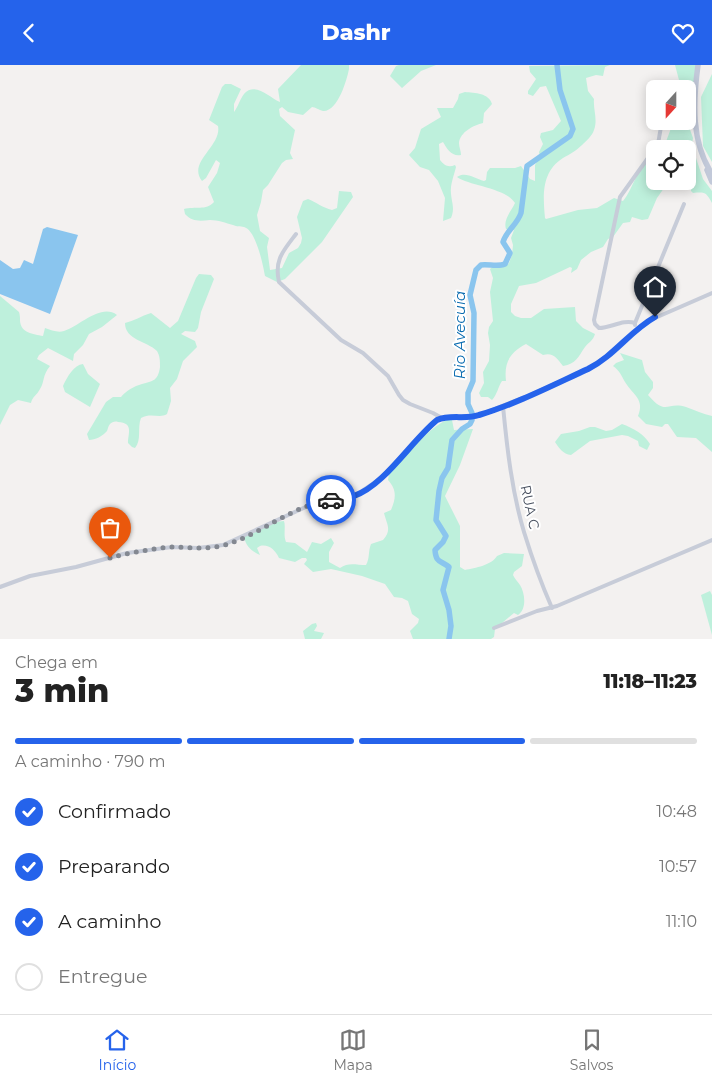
<!DOCTYPE html>
<html lang="pt">
<head>
<meta charset="utf-8">
<style>
	:root { --surface:#fff; --page:#f2f2f2; --text:#222; --muted:#767676; --line:#e0e0e0; --accent:#2563eb }
	body { margin:0; font-family:Montserrat,sans-serif; background:var(--page); color:var(--text); height:100vh; display:flex; flex-direction:column; font-size:19px; white-space:nowrap }
	* { box-sizing:border-box; margin:0 }
	p { font-size:16px; color:var(--muted) }
	.icon { flex:none; width:28px; height:28px; fill:none; stroke:currentColor; stroke-width:2; stroke-linecap:round; stroke-linejoin:round }
	.map { position:relative; height:574px; overflow:hidden }
	.panel { display:flex; flex-direction:column; background:var(--surface); flex:1 }
	.panel>* { flex:none }
	.needle { width:32px; rotate:201deg }
	.buttons { position:absolute; left:646px; top:15px; display:grid; gap:10px }
	.buttons a { display:grid; place-items:center; width:50px; height:50px; border-radius:8px; background:var(--surface); box-shadow:0 2px 12px #0003; font-size:25px }
	.pin { position:absolute; display:grid; place-items:center; width:42px; height:42px; color:#fff; margin:-51px -21px; border-radius:50% 50% 50% 0; rotate:-45deg; box-shadow:0 0 5px #0007 }
	.pin .icon { rotate:45deg }
	.courier { position:absolute; display:grid; place-items:center; width:50px; height:50px; margin:-25px; border:4px solid #2563eb; border-radius:50%; background:#fff; color:#222; box-shadow:0 1px 6px #0007 }
	.head em { font-style:normal; font-weight:800 }
	.head div { display:flex; flex-direction:column-reverse }
	.head { display:flex; align-items:center; justify-content:space-between; height:85px; padding:0 15px }
	h1 { font-size:32px; font-weight:800; line-height:38px }
	.bar { display:grid; grid-template-columns:repeat(4,1fr); gap:8px 5px; align-content:center; height:60px; padding:0 15px }
	.bar i { height:6px; border-radius:4px; background:var(--line) }
	.bar .current { background:var(--accent) }
	.bar p { grid-column:span 4 }
	ol { padding:0 15px; list-style:none }
	li { display:flex; align-items:center; gap:15px; height:55px }
	li p { margin-inline-start:auto }
	li .icon { padding:5px; border-radius:50%; background:var(--accent); color:#fff; stroke-width:4 }
	li:last-child { color:var(--muted) }
	li i { width:28px; height:28px; border:2px solid var(--line); border-radius:50% }
	header { display:flex; justify-content:space-between; align-items:center; height:65px; padding:0 15px; background:var(--accent); color:#fff; font-size:22px; font-weight:800 }
	.tab-bar { display:flex; justify-content:space-around; align-items:center; height:70px; border-top:1px solid var(--line); background:var(--surface); font-size:14px; color:var(--muted) }
	.tab-bar a { display:grid; justify-items:center; gap:2px }
	.tab-bar .current { color:var(--accent) }
	.map>svg:first-child { display:block }
	.green { fill:#bef0dc }
	.water { fill:#8ac5ee }
	.lines { fill:none; stroke-linecap:round; stroke-linejoin:round }
	.river { stroke:#8ac5ee; stroke-width:5.5 }
	.street { stroke:#c7ccd8; stroke-width:4 }
	.secondary { stroke:#c2c9d9; stroke-width:5.5 }
	.done { stroke:#838891; stroke-width:5; stroke-dasharray:0 9 }
	.route { stroke:#2563eb; stroke-width:6 }
	.labels { text-anchor:middle; stroke-width:4; stroke-linejoin:round; paint-order:stroke }
	.street-label { font-size:14px; fill:#474f5e; stroke:#fff }
	.water-label { font-size:15px; font-style:italic; fill:#096bb0; stroke:#fff }
</style>
</head>
<body>
<header><svg class="icon" aria-label="back" viewBox="0 0 24 24"><path d="M15 5l-7 7 7 7"/></svg>Dashr<svg class="icon" aria-label="heart" viewBox="0 0 24 24"><path d="M12 20l-8-8c-3-5 5-10 8-4 3-6 11-1 8 4z"/></svg></header>
<div class="map">
<svg width="712" height="574" viewBox="0 0 712 574">
	<rect width="100%" height="100%" fill="#f3f1f0"/>
	<g class="green">
		<path d="M301,0H349V4C347,14 338,47 323,46C319,45 315,42 312,42L303,50L288,47L282,42L279,44L280,51L295,65L290,88L293,94L286,95L282,98L268,120L263,125L261,137L257,150L260,166L269,173L267,182L270,205L282,203L289,188L298,183L301,178L302,173L297,152L303,136L308,134C316,137 323,143 332,145L337,143L339,126L351,127L353,132L322,177L285,214L277,217L265,211C263,200 256,165 244,162C240,161 237,162 233,160C226,158 218,155 210,155C200,156 192,157 185,149L184,144C195,141 206,146 214,137L208,122L217,108L220,98L216,95L206,113L202,116C187,97 222,81 218,61L209,55L222,22L225,19H231L241,24L234,39V47C238,42 240,34 244,29C255,16 270,33 280,37L278,24Z"/>
		<polygon points="399,0 436,0 421,6 402,23 390,11 396,1"/>
		<path d="M610,0L605,2L603,11L596,10L586,13L588,26L594,34C593,45 598,54 594,65C592,71 587,75 582,80C576,86 570,89 563,93C541,107 543,131 545,153L546,154L578,145L597,143L614,133L623,136C634,123 637,99 655,93V116H669L657,133L648,154L642,155L632,152L630,157L623,158L613,172L608,174L603,182L591,187L581,195L577,204L571,208L572,203L570,202L536,218L519,221L511,239V247L515,251L521,253H531L544,244L575,242L576,256L583,263L595,269C593,276 589,277 585,282C578,292 576,299 563,301C557,293 553,287 543,290L526,279C509,288 504,298 506,316H502C498,322 497,330 492,335L488,332H481L479,328L484,318L483,307L489,296L490,280L488,268L489,262L493,256L490,227L493,213L490,204L493,201H506L509,198L512,190L513,180L511,173L514,165L506,164C503,154 511,147 515,138C506,123 470,121 457,112C466,106 475,114 484,116L486,115L487,107L490,103H515L521,101L530,114L535,116V100L540,92L539,87L543,79L540,72L541,68L553,65L561,56L546,21L540,22L533,31L528,29V26L536,14L530,7L529,1Z"/>
		<polygon points="675,0 697,0 698,16 688,46 688,24 677,24 679,15"/>
		<polygon points="712,9 712,97 703,81 701,32"/>
		<path d="M465,27C475,28 489,28 492,39L484,48L483,58C474,60 460,67 459,78C459,82 461,86 461,90C452,92 447,84 443,77L439,79L440,95C444,100 448,103 455,100L456,102C454,111 450,119 451,129C452,139 455,144 451,153L443,156L445,133L438,116L429,105L420,102L409,90L415,83L421,64L441,52L437,43H453L458,34L459,29Z"/>
		<path d="M672,56H687L693,73L691,84L696,93L703,114L712,126V138C706,127 705,127 693,128L691,126L690,110L688,109V84H665C665,74 672,66 672,56Z"/>
		<path d="M199,209L211,210L214,214L201,247L198,263L195,267L185,266L181,269L195,276L197,282L183,296L177,314L170,323L171,336L167,349C159,354 152,347 141,353C137,363 142,375 135,383L132,382L128,378C128,368 134,358 118,357C115,356 112,357 110,359C108,361 108,364 107,366C103,371 95,375 89,375L87,369L106,337L113,332H121C126,326 134,321 142,319C153,316 158,316 160,302C160,296 160,291 157,286C147,276 125,275 125,258C134,256 141,251 151,248L170,263L178,256L196,213Z"/>
		<path d="M0,231L19,247C20,250 20,253 20,256C21,268 33,269 43,271L45,263C51,265 58,268 64,266C80,261 101,238 117,250L102,262L89,269L83,280L74,289L73,296L48,283L39,290L37,294L50,301C42,311 45,316 40,324C37,330 32,332 31,338L18,335L10,340L0,360Z"/>
		<path d="M620,288L642,295L645,307L653,317V323L648,330C667,352 666,336 686,342C695,345 703,349 712,351V387L696,373L677,372L668,359H665L662,362L646,359L638,351C645,334 633,330 625,317C621,310 620,306 613,301L616,298L624,295Z"/>
		<path d="M83,299L88,309L100,319L90,342L65,327L63,321C67,312 74,300 83,299Z"/>
		<path d="M447,355H452L454,365L473,364L460,400L445,431L460,461V502L465,505C475,503 492,500 497,491L504,488L524,489L522,501L514,507L513,510C515,514 517,516 520,520C525,528 527,544 518,550L514,548L495,564L494,572L491,574H413L410,566L418,558L419,554L412,549L408,536L402,533L394,532L385,519L362,511L331,504L313,507L304,499L307,495L306,493H302L295,497L279,493C275,485 269,479 260,481L257,483L260,490C251,486 246,481 244,472L275,457L284,456C286,462 283,470 286,477L295,478L307,487L312,477L321,479L331,473L334,478L329,487V497L340,503C348,497 356,500 366,500C370,493 368,486 371,479L383,475C392,465 387,460 384,448L391,445C396,433 397,425 388,415L389,409C403,393 429,362 447,355Z"/>
		<path d="M622,359C633,363 644,369 650,379L647,385L639,381L638,376L628,371L622,370L590,376L571,390C563,389 559,383 555,377L561,369L579,366L590,362H595L606,366L612,365Z"/>
		<polygon points="710,526 712,530 712,570 701,530"/>
		<polygon points="316,558 317,561 314,566 324,568 321,574 305,574 303,566 312,559"/>
	</g>
	<polygon class="water" points="47,162 78,170 50,249 0,229 0,195 13,204 20,203 24,195 33,199 43,164"/>
	<g class="lines">
		<path class="river" d="M449,574L451,561L449,545L443,525L449,502C440,495 436,498 435,485L443,477L446,471L436,455L439,426L442,413L448,403L452,375L462,364L470,359L472,355V348L468,339V328L473,316L474,248L470,230L476,205L481,200C489,199 498,202 505,199L510,188L503,177C506,166 517,160 521,148L527,101L570,71L573,64L560,25L557,0"/>
		<g class="street">
			<path d="M296,169C283,186 274,195 279,217L341,275L363,288L388,311L399,330L403,335L410,339L433,348L442,353"/>
			<path d="M635,258C623,254 611,263 599,263L595,259L594,255L620,132L658,79L662,56"/>
			<polyline points="635,260 635,258 684,139"/>
			<path d="M503,341C507,383 512,427 524,467C532,493 541,518 552,543"/>
			<polyline points="0,522 30,511 76,502 127,488 172,482 198,483 223,480 310,440 356,430 380,414 437,355 446,352 477,351 530,330 588,304 610,289 648,256 712,228"/>
			<polyline points="494,563 537,546 557,541 712,475"/>
		</g>
		<g class="secondary">
			<path d="M698,0C693,37 691,77 712,109"/>
			<polyline points="707,105 712,117"/>
		</g>
	</g>
	<g class="lines">
		<path class="done" d="M110,493C129,488 150,484 171,482C189,482 207,485 225,480C262,469 292,440 331,435"/>
		<path class="route" d="M331,435C339,434 347,434 354,431C385,420 411,376 437,355C451,349 465,355 479,350C516,339 553,320 588,304C614,291 630,266 655,252"/>
	</g>
	<g class="labels">
		<g class="street-label">
			<text transform="translate(530 442) rotate(78)" y="5">RUA C</text>
		</g>
		<g class="water-label">
			<text transform="translate(460 270) rotate(-90)" y="5">Rio Avecuía</text>
		</g>
	</g>
</svg>
<div class="buttons">
<a><svg class="needle" viewBox="-14 -14 28 28"><path d="M0-13l5 13h-10z" fill="#e53935"/><path d="M0 13l5-13h-10z" fill="#767676"/></svg></a>
<a><svg class="icon" aria-label="locate" viewBox="0 0 24 24"><circle cx="12" cy="12" r="6"/><path d="M12 2v4M12 18v4M2 12h4M18 12h4"/></svg></a>
</div>
<div class="pin" style="left:110px;top:493px;background:#ea580c"><svg class="icon" aria-label="bag" viewBox="0 0 24 24"><path d="M5 8h14l-1 12H6zM9 8a3 3 0 0 1 6 0"/></svg></div>
<div class="pin" style="left:655px;top:252px;background:#1f2937"><svg class="icon" aria-label="home" viewBox="0 0 24 24"><path d="M3 11l9-7 9 7M6 9v11h12V9"/></svg></div>
<div class="courier" style="left:331px;top:435px"><svg class="icon" aria-label="car" viewBox="0 0 24 24"><path d="M5 17H2v-5l4-1 3-4h7l3 4 3 1v5h-3M9 17h6M6 11h13"/><circle cx="7" cy="17" r="2"/><circle cx="17" cy="17" r="2"/></svg></div>
</div>
<section class="panel">
<div class="head"><div><h1>3 min</h1><p>Chega em</p></div><em>11:18–11:23</em></div>
<div class="bar"><i class="current"></i><i class="current"></i><i class="current"></i><i></i><p>A caminho · 790 m</p></div>
<ol>
<li><svg class="icon" aria-label="check" viewBox="0 0 24 24"><path d="M5 12l5 5 9-10"/></svg>Confirmado<p>10:48</p></li>
<li><svg class="icon" aria-label="check" viewBox="0 0 24 24"><path d="M5 12l5 5 9-10"/></svg>Preparando<p>10:57</p></li>
<li><svg class="icon" aria-label="check" viewBox="0 0 24 24"><path d="M5 12l5 5 9-10"/></svg>A caminho<p>11:10</p></li>
<li><i></i>Entregue</li>
</ol>
</section>
<nav class="tab-bar">
<a class="current"><svg class="icon" aria-label="home" viewBox="0 0 24 24"><path d="M3 11l9-7 9 7M6 9v11h12V9"/></svg>Início</a>
<a><svg class="icon" aria-label="map" viewBox="0 0 24 24"><path d="M3 6l6-2 6 2 6-2v14l-6 2-6-2-6 2zM9 4v14M15 6v14"/></svg>Mapa</a>
<a><svg class="icon" aria-label="saved" viewBox="0 0 24 24"><path d="M7 4h10v16l-5-4-5 4z"/></svg>Salvos</a>
</nav>
</body>
</html>
